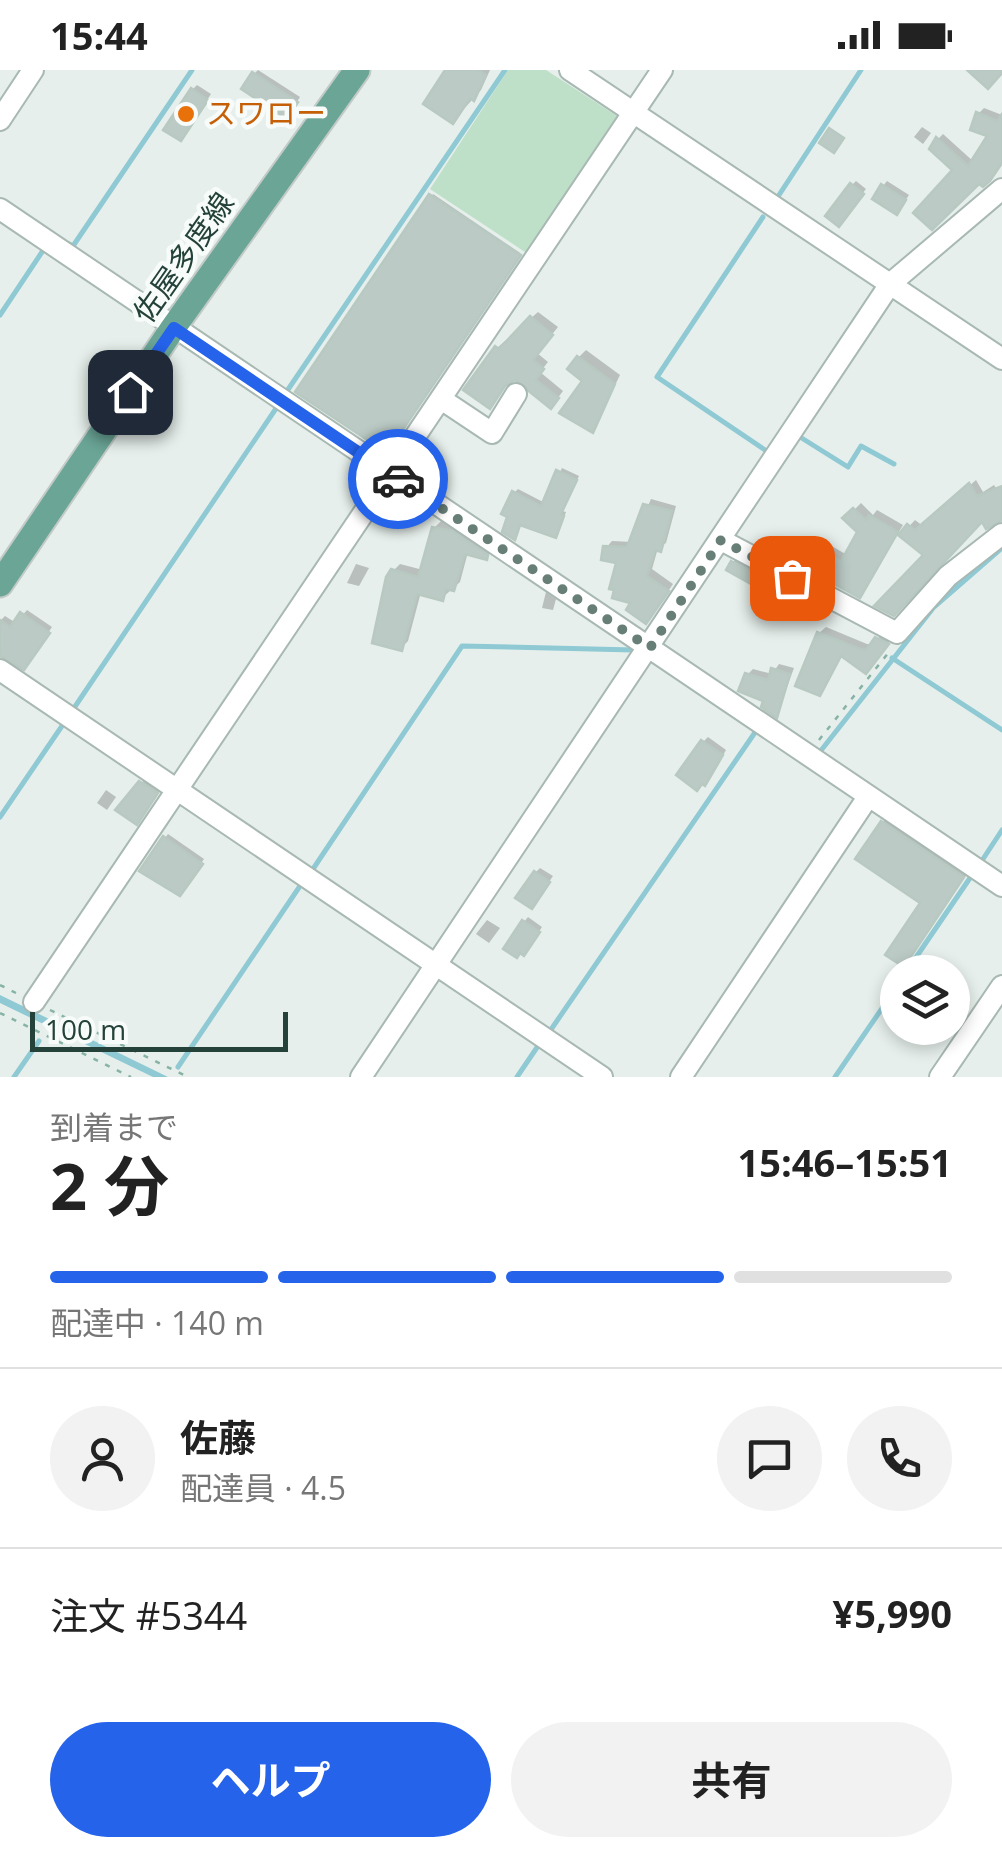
<!DOCTYPE html>
<html lang="ja">
<head>
<meta charset="utf-8">
<style>
	:root { --surface:#fff; --page:#f2f2f2; --text:#222; --muted:#767676; --line:#e0e0e0; --accent:#2563eb }
	body { margin:0; font-family:"Open Sans","Noto Sans JP",sans-serif; background:var(--page); color:var(--text); height:100vh; display:flex; flex-direction:column; font-size:38px; white-space:nowrap }
	* { box-sizing:border-box; margin:0 }
	p { font-size:32px; color:var(--muted) }
	.icon { flex:none; width:55px; height:55px; fill:none; stroke:currentColor; stroke-width:2; stroke-linecap:round; stroke-linejoin:round }
	.map { position:relative; height:1007px; overflow:hidden }
	.details { display:flex; flex-direction:column; background:var(--surface); flex:1 }
	.details>* { flex:none }
	.controls { position:absolute; left:880px; top:885px; display:grid; gap:20px }
	.controls a { display:grid; place-items:center; width:90px; height:90px; border-radius:50%; background:var(--surface); box-shadow:0 5px 15px #0003; font-size:50px }
	.scale { position:absolute; left:30px; bottom:25px; width:258px; box-sizing:border-box; padding-left:10px; border:5px solid #24423a; border-top:0; font-size:28px; line-height:35px; white-space:nowrap; color:#24423a; -webkit-text-stroke:8px #f7fbf9; paint-order:stroke }
	.pin { position:absolute; display:grid; place-items:center; width:85px; height:85px; color:#fff; margin:-42px; border-radius:20px; box-shadow:0 5px 15px #0006 }
	.courier { position:absolute; display:grid; place-items:center; width:100px; height:100px; margin:-50px; border:8px solid #2563eb; border-radius:50%; background:#fff; color:#222; box-shadow:0 2px 12px #0007 }
	.overview em { font-style:normal; font-weight:700 }
	.overview div { display:flex; flex-direction:column-reverse }
	.overview { display:flex; align-items:center; justify-content:space-between; height:170px; padding:0 50px }
	h1 { font-size:65px; font-weight:700; line-height:75px }
	.bar { display:grid; grid-template-columns:repeat(4,1fr); gap:15px 10px; align-content:center; height:120px; padding:0 50px }
	.bar i { height:12px; border-radius:8px; background:var(--line) }
	.bar .current { background:var(--accent) }
	.bar p { grid-column:span 4 }
	.line { display:flex; align-items:center; gap:25px; padding:0 50px; border-top:2px solid var(--line) }
	.line div { flex:1 }
	.round { display:grid; place-items:center; flex:none; width:105px; height:105px; border-radius:52px; background:var(--page) }
	.cta { display:flex; gap:20px; margin-top:auto; padding:20px 50px }
	.cta a { flex:1; height:115px; border-radius:60px; background:var(--accent); color:#fff; font-size:40px; font-weight:700; line-height:115px; text-align:center }
	.cta a+a { background:var(--page); color:var(--text) }
	.status { display:flex; justify-content:space-between; align-items:center; height:70px; padding:0 50px; background:var(--surface); direction:ltr }
	.status svg { height:28px; fill:currentColor }
	.map>svg:first-child { display:block }
	.green { fill:#bfe0c8 }
	.water { fill:#8ec9d4 }
	.shadow { fill:#0003 }
	.lines { fill:none; stroke-linecap:round; stroke-linejoin:round }
	.stream { stroke:#8ec9d4; stroke-width:5 }
	.building { fill:#bbcac4; stroke:#b8c9c2; stroke-width:2.5 }
	.minor-casing { stroke:#a8b8b2; stroke-width:24 }
	.major-casing { stroke:#c2cac8; stroke-width:29 }
	.path { stroke:#86b3a5; stroke-width:2.5; stroke-dasharray:5 8; stroke-linecap:butt }
	.minor { stroke:#fff; stroke-width:20 }
	.major { stroke:#6aa596; stroke-width:25 }
	.done { stroke:#687f78; stroke-width:10; stroke-dasharray:0 18 }
	.route { stroke:#2563eb; stroke-width:12 }
	.food-dot { fill:#e8710a; stroke:#f7fbf9; stroke-width:4 }
	.labels { text-anchor:middle; stroke-width:9; stroke-linejoin:round; paint-order:stroke }
	.food-label { font-size:30px; fill:#c56008; stroke:#f7fbf9; text-anchor:start }
	.street-label { font-size:30px; fill:#24423a; stroke:#f7fbf9 }
</style>
</head>
<body>
<div class="status"><b>15:44</b><svg viewBox="0 0 49 12"><path d="M0 12V9h3v3zM5 12V6h3v6zM10 12V3h3v9zM15 12V0h3v12zM26 1h20v11H26zM47 4h2v5h-2z"/></svg></div>
<div class="map">
<svg width="1002" height="1007" viewBox="0 0 1002 1007">
	<rect width="100%" height="100%" fill="#e6efeb"/>
	<polygon class="green" points="508,0 546,0 617,46 619,55 531,186 430,119"/>
	<polygon class="water" points="0,925 168,1007 153,1007 0,933"/>
	<g class="shadow">
		<polygon points="258,0 300,27 291,41 254,4"/>
		<polygon points="448,0 490,0 481,20 453,51"/>
		<polygon points="197,15 211,24 185,64 193,19"/>
		<polygon points="984,38 1002,45 1002,92 956,99 938,69 943,64 974,92 991,65 978,44"/>
		<polygon points="922,57 931,63 923,74 914,67"/>
		<polygon points="856,111 866,119 842,149 852,115"/>
		<polygon points="887,111 909,125 901,137 883,116"/>
		<polygon points="433,124 520,183 387,380 298,321"/>
		<polygon points="538,242 558,257 537,283 548,292 540,302 563,321 557,329 518,307 507,312 490,336 497,278"/>
		<polygon points="586,280 620,305 593,360 579,287"/>
		<polygon points="562,398 579,406 562,441 566,442 559,461 556,465 522,453 515,467 514,423 518,419 545,433"/>
		<polygon points="976,410 983,422 994,415 997,420 1002,416 1002,450 987,456 982,449 927,485 902,464 915,450 923,456"/>
		<polygon points="651,429 676,436 666,473 658,478 652,499 673,514 652,545 634,531 620,491 606,478 612,471 632,472"/>
		<polygon points="861,433 873,445 877,440 903,455 860,525 824,482 830,475 847,485 860,462 846,448"/>
		<polygon points="441,451 459,455 493,480 486,487 468,482 460,512 442,528 421,522 408,571 401,578 393,501 400,494 423,500 434,458"/>
		<polygon points="737,488 761,500 757,508 733,492"/>
		<polygon points="356,494 369,498 359,516 347,513"/>
		<polygon points="546,522 556,529 553,540 542,538"/>
		<polygon points="27,540 52,557 28,592 0,584 0,551 5,546 16,553"/>
		<polygon points="826,557 867,574 873,574 884,562 893,567 872,594 843,584 819,623 819,563"/>
		<polygon points="779,594 794,598 777,644 747,605 753,599 772,604"/>
		<polygon points="708,667 726,680 710,708 703,672"/>
		<polygon points="146,708 161,718 141,747 119,739"/>
		<polygon points="106,720 116,727 107,740 97,733"/>
		<polygon points="892,743 972,797 904,894 924,832 883,752"/>
		<polygon points="168,764 204,789 183,819 142,800"/>
		<polygon points="540,798 553,806 536,831 536,802"/>
		<polygon points="528,847 542,857 528,878 524,852"/>
		<polygon points="487,850 500,858 489,873 476,864"/>
	</g>
	<g class="lines">
		<g class="stream">
			<polyline points="779,125 861,0"/>
			<polyline points="763,147 657,307 768,382"/>
			<polyline points="69,174 73,176 192,0"/>
			<polyline points="0,245 44,179"/>
			<polyline points="287,321 505,0"/>
			<polyline points="800,367 848,397 861,376 894,394"/>
			<polyline points="892,588 1002,660"/>
			<polyline points="72,641 277,337"/>
			<polyline points="819,683 934,537 1002,478"/>
			<polyline points="0,747 64,653"/>
			<polyline points="983,789 1002,760"/>
			<polyline points="311,802 462,576 634,580"/>
			<polyline points="906,902 970,808"/>
			<polyline points="550,961 756,661"/>
			<polyline points="178,997 302,813"/>
			<polyline points="14,1007 39,971"/>
			<polyline points="517,1007 540,973"/>
			<polyline points="835,1007 898,915"/>
		</g>
	</g>
	<g class="building">
		<polygon points="445,0 478,0 486,5 474,31 470,28 453,54 423,34"/>
		<polygon points="967,0 1002,0 1002,3 988,19"/>
		<polygon points="252,2 298,32 287,49 241,19"/>
		<polygon points="191,18 208,30 181,71 163,60"/>
		<polygon points="976,42 997,51 1002,44 1002,93 990,111 983,117 979,114 932,160 913,143 952,100 929,79 936,67 968,96 987,66 970,60"/>
		<polygon points="829,58 844,68 834,83 819,73"/>
		<polygon points="850,113 864,124 839,157 825,146"/>
		<polygon points="881,114 906,130 897,145 872,129"/>
		<polygon points="429,124 521,185 387,383 295,322"/>
		<polygon points="530,246 553,265 533,290 544,299 536,310 559,328 551,339 515,310 505,316 490,339 463,320 495,276 499,279"/>
		<polygon points="577,286 615,314 593,363 559,343 582,311 567,299"/>
		<polygon points="556,400 577,410 561,444 564,446 556,468 520,455 515,470 502,462 507,447 501,444 512,421 541,436"/>
		<polygon points="969,413 977,426 1002,416 1002,450 986,459 982,452 894,546 874,536 923,485 898,465 907,454 915,460"/>
		<polygon points="643,434 672,441 661,482 655,480 647,506 669,521 646,554 626,540 630,533 612,528 614,520 609,519 616,493 601,490 603,476 627,477"/>
		<polygon points="853,438 866,450 869,445 898,462 860,528 816,504 820,496 815,493 822,480 841,491 857,462 842,448"/>
		<polygon points="432,457 452,461 488,485 487,490 465,484 454,521 446,519 443,531 417,524 402,581 372,573 386,507 391,499 418,507"/>
		<polygon points="731,491 759,506 753,515 726,500"/>
		<polygon points="20,542 50,563 24,600 0,586 0,550 10,557"/>
		<polygon points="817,562 860,579 866,580 875,567 889,574 866,604 841,586 820,626 795,616"/>
		<polygon points="771,598 790,604 777,648 761,637 763,631 738,621 745,603 768,610"/>
		<polygon points="701,670 723,685 705,716 702,714 697,721 676,705"/>
		<polygon points="139,711 158,723 137,755 115,740"/>
		<polygon points="881,751 964,807 904,897 885,885 920,833 855,789"/>
		<polygon points="163,766 203,794 180,826 139,801"/>
		<polygon points="534,801 550,812 532,839 515,828"/>
		<polygon points="522,850 540,862 524,886 520,883 517,888 503,879"/>
	</g>
	<g class="lines">
		<g class="minor-casing">
			<g id="minor">
				<polyline points="570,0 1002,289"/>
				<polyline points="0,50 33,0"/>
				<polyline points="0,139 1002,816"/>
				<polyline points="441,329 492,363 516,324"/>
				<polyline points="721,470 897,563 948,506 1002,464"/>
				<polyline points="0,600 602,1007"/>
				<polyline points="34,932 662,0"/>
				<polyline points="361,1007 890,214 1002,119"/>
				<polyline points="681,1007 868,727"/>
				<polyline points="940,1007 1002,916"/>
			</g>
		</g>
		<g class="major-casing">
			<polyline id="major" points="0,514 173,258 357,0"/>
		</g>
		<g class="path">
			<polyline points="819,670 889,582"/>
			<polyline points="0,915 16,923"/>
			<polyline points="50,940 188,1007"/>
			<polyline points="0,943 131,1007"/>
		</g>
		<use href="#minor" class="minor"/>
		<use href="#major" class="major"/>
	</g>
	<g class="lines">
		<polyline class="done" points="398,409 650,578 721,470 792,508"/>
		<polyline class="route" points="130,322 174,258 398,409"/>
	</g>
	<circle class="food-dot" cx="186" cy="44" r="10"/>
	<g class="labels">
		<g class="food-label">
			<text x="206" y="54">スワロー</text>
		</g>
		<g class="street-label">
			<text transform="translate(184 188) rotate(-55)" y="10">佐屋多度線</text>
		</g>
	</g>
</svg>
<div class="controls">
<a><svg class="icon" aria-label="layers" viewBox="0 0 24 24"><path d="M12 4l9 5-9 5-9-5zM3 14l9 5 9-5"/></svg></a>
</div>
<div class="scale">100 m</div>
<div class="pin" style="left:792px;top:508px;background:#ea580c"><svg class="icon" aria-label="bag" viewBox="0 0 24 24"><path d="M5 8h14l-1 12H6zM9 8a3 3 0 0 1 6 0"/></svg></div>
<div class="pin" style="left:130px;top:322px;background:#1f2937"><svg class="icon" aria-label="home" viewBox="0 0 24 24"><path d="M3 11l9-7 9 7M6 9v11h12V9"/></svg></div>
<div class="courier" style="left:398px;top:409px"><svg class="icon" aria-label="car" viewBox="0 0 24 24"><path d="M5 17H2v-5l4-1 3-4h7l3 4 3 1v5h-3M9 17h6M6 11h13"/><circle cx="7" cy="17" r="2"/><circle cx="17" cy="17" r="2"/></svg></div>
</div>
<section class="details">
<div class="overview"><div><h1>2 分</h1><p>到着まで</p></div><em>15:46–15:51</em></div>
<div class="bar"><i class="current"></i><i class="current"></i><i class="current"></i><i></i><p>配達中 · 140 m</p></div>
<div class="line" style="height:180px"><a class="round"><svg class="icon" aria-label="person" viewBox="0 0 24 24"><circle cx="12" cy="8" r="4"/><path d="M4 21q1-7 8-7t8 7"/></svg></a><div><b>佐藤</b><p>配達員 · 4.5</p></div><a class="round"><svg class="icon" aria-label="chat" viewBox="0 0 24 24"><path d="M4 5h16v11H9l-5 4z"/></svg></a><a class="round"><svg class="icon" aria-label="phone" viewBox="0 0 24 24"><path d="M5 4h4l2 5-3 2q2 4 5 5l2-3 5 2v4C11 20 4 13 5 4z"/></svg></a></div>
<div class="line" style="height:130px"><div>注文 #5344</div><b>¥5,990</b></div>
<div class="cta"><a>ヘルプ</a><a>共有</a></div>
</section>
</body>
</html>
